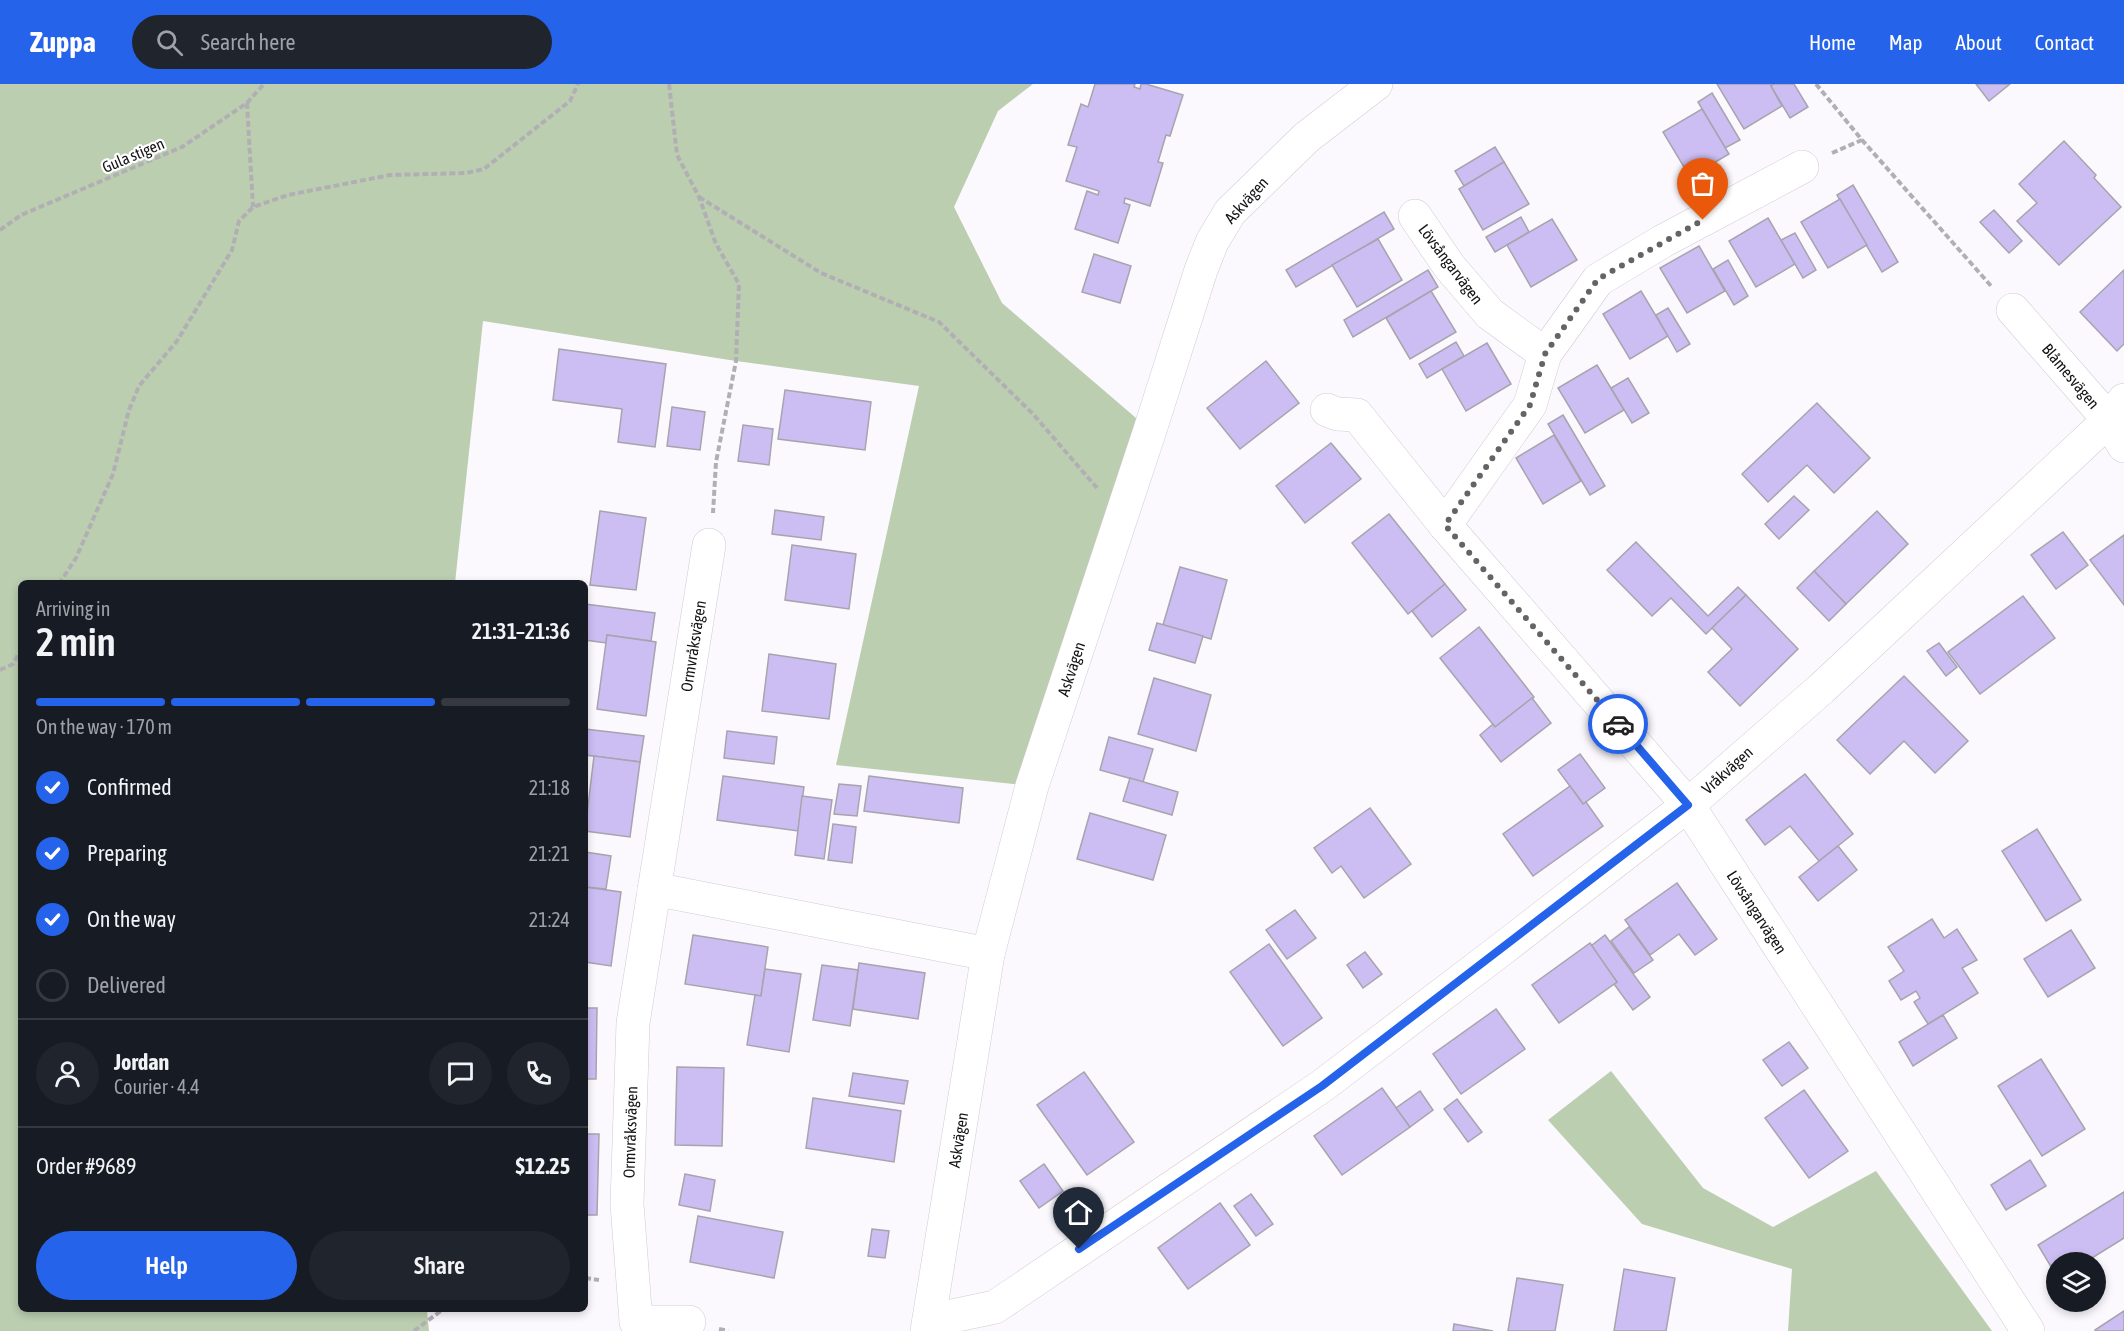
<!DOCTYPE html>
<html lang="en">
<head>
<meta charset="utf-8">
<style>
	:root { --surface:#171b24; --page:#20242c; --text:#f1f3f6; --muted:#9ea1a6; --line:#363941; --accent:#2563eb }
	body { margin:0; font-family:"Asap Condensed",sans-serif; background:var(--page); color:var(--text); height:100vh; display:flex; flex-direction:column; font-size:22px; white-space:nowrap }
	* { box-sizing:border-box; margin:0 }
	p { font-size:20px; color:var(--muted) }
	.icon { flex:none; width:33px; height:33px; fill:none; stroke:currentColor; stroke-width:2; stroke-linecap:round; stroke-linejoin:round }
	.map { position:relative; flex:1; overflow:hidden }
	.panel { position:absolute; left:18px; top:496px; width:570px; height:732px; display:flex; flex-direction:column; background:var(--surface); border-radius:9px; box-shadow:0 3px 9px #0003 }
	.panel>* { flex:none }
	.tools { position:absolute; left:2046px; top:1168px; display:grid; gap:12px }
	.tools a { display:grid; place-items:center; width:60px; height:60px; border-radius:50%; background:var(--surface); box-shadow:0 3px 9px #0003; font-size:30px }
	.pin { position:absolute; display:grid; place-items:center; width:51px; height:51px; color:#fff; margin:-62px -26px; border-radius:50% 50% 50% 0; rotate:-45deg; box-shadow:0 0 6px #0007 }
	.pin .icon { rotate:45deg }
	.courier { position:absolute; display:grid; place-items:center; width:60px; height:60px; margin:-30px; border:4px solid #2563eb; border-radius:50%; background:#fff; color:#222; box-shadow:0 2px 8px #0007 }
	.head em { font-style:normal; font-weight:600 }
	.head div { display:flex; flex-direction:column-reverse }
	.head { display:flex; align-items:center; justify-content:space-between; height:102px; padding:0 18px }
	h1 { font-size:39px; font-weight:600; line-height:45px }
	.bar { display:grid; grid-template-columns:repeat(4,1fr); gap:9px 6px; align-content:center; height:72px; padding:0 18px }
	.bar i { height:8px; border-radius:4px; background:var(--line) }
	.bar .on { background:var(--accent) }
	.bar p { grid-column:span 4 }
	.line { display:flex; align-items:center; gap:15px; padding:0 18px; border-top:2px solid var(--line) }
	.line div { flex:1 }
	.round { display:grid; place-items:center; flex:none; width:63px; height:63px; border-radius:32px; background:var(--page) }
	ol { padding:0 18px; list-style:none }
	li { display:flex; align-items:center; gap:18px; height:66px }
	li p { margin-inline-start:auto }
	li .icon { padding:6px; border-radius:50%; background:var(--accent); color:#fff; stroke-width:4 }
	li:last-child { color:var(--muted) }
	li i { width:33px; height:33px; border:3px solid var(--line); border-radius:50% }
	.primary-button { display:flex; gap:12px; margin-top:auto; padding:12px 18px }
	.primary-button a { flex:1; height:69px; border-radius:36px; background:var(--accent); color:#fff; font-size:24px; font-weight:600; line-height:69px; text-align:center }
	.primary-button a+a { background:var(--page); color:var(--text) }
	header { display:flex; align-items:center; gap:36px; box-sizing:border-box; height:84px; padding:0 30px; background:var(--accent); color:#fff }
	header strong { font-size:28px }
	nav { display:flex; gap:33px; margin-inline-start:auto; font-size:21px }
	.search { width:420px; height:54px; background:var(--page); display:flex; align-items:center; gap:15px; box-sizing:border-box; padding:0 21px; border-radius:33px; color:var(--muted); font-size:22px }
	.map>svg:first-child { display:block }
	.green { fill:#bbceb0 }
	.building { fill:#ccbef3; stroke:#a7a4ae; stroke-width:1.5 }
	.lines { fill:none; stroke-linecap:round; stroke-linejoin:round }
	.minor-casing { stroke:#d1cbd5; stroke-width:34 }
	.path { stroke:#b2afb4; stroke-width:4; stroke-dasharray:6 3; stroke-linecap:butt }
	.minor { stroke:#fff; stroke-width:33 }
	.done { stroke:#666367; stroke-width:6; stroke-dasharray:0 10.8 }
	.route { stroke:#2563eb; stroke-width:8 }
	.labels { text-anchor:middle; stroke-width:4.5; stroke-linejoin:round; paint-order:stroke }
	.street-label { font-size:16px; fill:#151316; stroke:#fff }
</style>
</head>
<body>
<header>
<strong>Zuppa</strong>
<div class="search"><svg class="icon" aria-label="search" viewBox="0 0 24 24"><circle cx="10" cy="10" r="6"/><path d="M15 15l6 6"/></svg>Search here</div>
<nav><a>Home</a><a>Map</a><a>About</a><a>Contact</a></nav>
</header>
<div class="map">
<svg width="2124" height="1247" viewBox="0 0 2124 1247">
	<rect width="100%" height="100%" fill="#fbf8fe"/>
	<g class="green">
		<polygon points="0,0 1033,0 998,27 954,123 1002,219 1150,346 1032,702 836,681 919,302 736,277 483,237 455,499 21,500 21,1226 427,1226 429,1247 0,1247"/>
		<polygon points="1611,987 1703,1104 1773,1143 1876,1087 1992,1247 1788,1247 1792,1185 1642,1140 1548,1036"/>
	</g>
	<g class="building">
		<polygon points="1095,0 1135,0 1134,3 1140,5 1141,0 1146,0 1183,11 1170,52 1166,51 1158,78 1163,79 1150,122 1125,114 1124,119 1130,121 1118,159 1075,145 1087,107 1098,111 1099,107 1066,97 1077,63 1068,61 1081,20 1088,23"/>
		<polygon points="1717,0 1774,0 1771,2 1782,22 1744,45"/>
		<polygon points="1774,0 1794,0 1808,23 1790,34 1771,2"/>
		<polygon points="1976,0 2010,0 1989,17"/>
		<polygon points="1712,9 1740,56 1725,64 1698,18"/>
		<polygon points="1702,25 1729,70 1690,93 1663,48"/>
		<polygon points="2064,57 2096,91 2094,94 2121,123 2059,181 2017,137 2037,119 2019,100"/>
		<polygon points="1495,63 1504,78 1464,102 1455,87"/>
		<polygon points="1504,78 1529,120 1483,146 1459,105"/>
		<polygon points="1853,101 1898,178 1882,188 1837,111"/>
		<polygon points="1840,115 1867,161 1828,184 1801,138"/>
		<polygon points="1994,126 2022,157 2009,169 1980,138"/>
		<polygon points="1384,128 1394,145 1296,203 1286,186"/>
		<polygon points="1521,133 1529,148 1495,168 1486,153"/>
		<polygon points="1768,134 1795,180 1756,203 1729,157"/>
		<polygon points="1552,135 1577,176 1531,203 1507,161"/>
		<polygon points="1795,149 1816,186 1803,194 1781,156"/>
		<polygon points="1378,155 1402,196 1357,223 1332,181"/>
		<polygon points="1699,162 1725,207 1687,229 1660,184"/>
		<polygon points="1094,170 1131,182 1120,219 1082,208"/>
		<polygon points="1728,176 1748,212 1734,221 1713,185"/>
		<polygon points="1428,186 1438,203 1353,253 1344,236"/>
		<polygon points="2124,186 2124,260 2117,267 2080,228"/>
		<polygon points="1431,207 1456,248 1410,275 1386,234"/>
		<polygon points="1641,207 1668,252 1630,275 1603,230"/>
		<polygon points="1668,224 1690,260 1677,268 1656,231"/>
		<polygon points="1456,258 1464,272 1427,294 1419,280"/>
		<polygon points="1487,259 1511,300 1466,327 1442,285"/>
		<polygon points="559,265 666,280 655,363 618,358 622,325 553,316"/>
		<polygon points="1266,277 1299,319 1240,365 1207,324"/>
		<polygon points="1597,281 1624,326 1585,349 1558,304"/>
		<polygon points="1628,294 1649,329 1632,339 1611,304"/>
		<polygon points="785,306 871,318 865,366 778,355"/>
		<polygon points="1817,319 1870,374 1834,409 1807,381 1768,418 1742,390"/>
		<polygon points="672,323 705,328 700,366 667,362"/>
		<polygon points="1563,331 1605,402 1590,411 1548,340"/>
		<polygon points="743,341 773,345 769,381 738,377"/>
		<polygon points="1554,351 1581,397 1543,420 1516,374"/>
		<polygon points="1331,359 1361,395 1305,439 1276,402"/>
		<polygon points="1794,412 1809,426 1779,455 1765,440"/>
		<polygon points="775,426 824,433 821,456 772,450"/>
		<polygon points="600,427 646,434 636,506 590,501"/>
		<polygon points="1877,427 1908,460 1846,520 1814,487"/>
		<polygon points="1389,430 1445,500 1408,530 1352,459"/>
		<polygon points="2063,448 2088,481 2056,505 2031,471"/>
		<polygon points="2124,451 2124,521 2090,476"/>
		<polygon points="1636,458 1708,532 1738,503 1746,511 1706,550 1671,514 1652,532 1607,486"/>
		<polygon points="792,461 856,470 849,525 785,516"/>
		<polygon points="1180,483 1227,496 1211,555 1163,541"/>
		<polygon points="1814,487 1846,520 1829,537 1797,504"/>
		<polygon points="1445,500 1466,526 1432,553 1412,527"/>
		<polygon points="1746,511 1798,565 1740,622 1708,588 1732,565 1712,544"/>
		<polygon points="2023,512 2055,554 1980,610 1948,568"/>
		<polygon points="585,520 655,529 651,557 607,551 606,559 585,556"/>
		<polygon points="1157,539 1203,552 1195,579 1149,566"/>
		<polygon points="1479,543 1534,613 1495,643 1440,574"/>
		<polygon points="607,551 656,558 646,632 597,625"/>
		<polygon points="1939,559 1957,583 1946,592 1927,567"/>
		<polygon points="769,570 836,580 829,635 762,627"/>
		<polygon points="1904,592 1968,657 1935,689 1904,657 1870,690 1837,656"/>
		<polygon points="1154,594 1211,611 1196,667 1138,650"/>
		<polygon points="1532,614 1551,639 1501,678 1480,651 1493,640 1495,643"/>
		<polygon points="585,645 644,652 640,678 585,671"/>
		<polygon points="727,647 777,653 774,680 724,674"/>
		<polygon points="1109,653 1153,665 1143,698 1100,686"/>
		<polygon points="1580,670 1605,704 1583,720 1558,686"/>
		<polygon points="594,672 640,678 630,753 585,747"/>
		<polygon points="1805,690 1853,750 1819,777 1790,742 1765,761 1746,736"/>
		<polygon points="723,692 804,703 798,747 717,736"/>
		<polygon points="869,692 963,704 959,739 864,727"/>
		<polygon points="1130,694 1178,708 1172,731 1123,717"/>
		<polygon points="839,700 861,702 857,732 834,730"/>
		<polygon points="1570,702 1583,720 1586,718 1603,742 1533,792 1503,750"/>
		<polygon points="802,712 832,716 824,775 795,771"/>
		<polygon points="1370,724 1411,780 1364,814 1341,782 1332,789 1314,764"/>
		<polygon points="1090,729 1166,751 1153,796 1077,775"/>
		<polygon points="833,740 856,743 852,779 828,776"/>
		<polygon points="2037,745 2081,816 2046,837 2002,767"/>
		<polygon points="1838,762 1857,786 1818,817 1799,793"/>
		<polygon points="585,768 611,772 606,805 585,803"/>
		<polygon points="1677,799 1717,855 1695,871 1679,850 1650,871 1625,836"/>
		<polygon points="585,803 621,808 611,882 585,878"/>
		<polygon points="1295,826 1316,854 1287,875 1266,846"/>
		<polygon points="1932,835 1944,854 1957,845 1977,876 1962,884 1978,909 1928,940 1914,918 1920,914 1916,907 1901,916 1889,897 1904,887 1888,863"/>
		<polygon points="1629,843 1653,876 1634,889 1611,857"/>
		<polygon points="2071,846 2095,884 2048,913 2024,875"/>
		<polygon points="693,851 768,863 761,912 685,900"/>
		<polygon points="1605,851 1650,913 1633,926 1614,900 1617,898 1591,862"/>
		<polygon points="1590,859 1617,898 1559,939 1532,901"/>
		<polygon points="1269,860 1322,934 1283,962 1230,888"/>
		<polygon points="1365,868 1382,890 1363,904 1347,881"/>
		<polygon points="859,879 925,889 918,935 853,925"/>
		<polygon points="822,881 858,886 850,942 813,936"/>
		<polygon points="765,885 801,890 789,968 747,961 755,911 761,912"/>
		<polygon points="585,924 597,924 596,995 585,995"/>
		<polygon points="1496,925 1525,965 1461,1010 1433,970"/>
		<polygon points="1943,931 1957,954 1913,982 1899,958"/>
		<polygon points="1789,958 1808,984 1782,1002 1763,976"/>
		<polygon points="2041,975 2085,1045 2042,1072 1998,1002"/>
		<polygon points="677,983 724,984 722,1062 675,1061"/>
		<polygon points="1084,988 1134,1058 1087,1091 1037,1021"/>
		<polygon points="853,989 908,997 904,1020 849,1012"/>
		<polygon points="1382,1004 1410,1043 1342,1091 1314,1052"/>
		<polygon points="1804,1006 1848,1067 1809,1094 1765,1034"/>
		<polygon points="1420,1007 1433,1026 1410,1043 1396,1024"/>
		<polygon points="813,1014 901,1027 894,1078 806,1064"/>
		<polygon points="1457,1015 1482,1048 1468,1058 1444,1025"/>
		<polygon points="585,1050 599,1050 597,1131 585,1131"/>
		<polygon points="2030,1076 2046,1102 2006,1126 1991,1101"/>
		<polygon points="1044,1080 1063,1107 1039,1124 1020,1097"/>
		<polygon points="685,1090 715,1096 710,1127 679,1121"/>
		<polygon points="2124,1108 2124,1154 2084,1179 2056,1179 2056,1191 2038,1161"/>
		<polygon points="1251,1110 1273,1140 1256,1152 1234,1122"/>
		<polygon points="1220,1119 1250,1161 1188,1205 1158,1164"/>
		<polygon points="698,1132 783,1148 774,1194 690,1178"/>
		<polygon points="872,1145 889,1147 885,1174 868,1172"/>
		<polygon points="1624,1185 1675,1194 1666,1247 1614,1247"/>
		<polygon points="1517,1194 1563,1201 1555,1247 1508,1247"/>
		<polygon points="2124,1227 2124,1247 2095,1247 2095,1246"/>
		<polygon points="1454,1240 1493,1247 1453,1247"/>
	</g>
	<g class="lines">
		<g class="minor-casing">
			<g id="minor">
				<polyline points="1415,132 1449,182 1490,230 1545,270 1530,321 1445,441"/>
				<polyline points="2013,226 2109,336 2124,362"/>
				<polyline points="1545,270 1598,196 1663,157 1802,83"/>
				<polyline points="1327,326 1337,330 1357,331 1445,441 1688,721 2028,1247"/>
				<polyline points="654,805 988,870"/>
				<polyline points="929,1237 995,1223 1322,1002 1502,865 1688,721 1821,605 2109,336 2124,316"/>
				<polyline points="689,1238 636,1238 627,1120 633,939 709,461"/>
				<polyline points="927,1247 988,870 1032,702 1150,346 1201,186 1212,158 1230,128 1307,53 1376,0"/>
			</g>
		</g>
		<g class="path">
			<polyline points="669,0 677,71 699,113 716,160 739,200 736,277 716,378 713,429"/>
			<polyline points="1816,0 1862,56 1992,203"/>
			<polyline points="247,19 253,123"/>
			<polyline points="1832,69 1862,56"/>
			<polyline points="699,113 821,189 939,238 1033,330 1097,404"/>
			<polyline points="0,146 21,131 182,63 247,19 264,0"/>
			<polyline points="59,500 76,474 113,390 129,326 139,302 177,257 232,166 239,137 253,123 288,111 390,91 466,89 484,85 570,17 578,0"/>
			<polyline points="0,586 13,580 21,565"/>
			<polyline points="585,1194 599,1196"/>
			<polyline points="719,1245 728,1247"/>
			<polyline points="414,1247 442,1226"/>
		</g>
		<use href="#minor" class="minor"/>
	</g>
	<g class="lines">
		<polyline class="done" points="1618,640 1445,441 1530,321 1545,270 1598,195 1703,136"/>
		<polyline class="route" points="1079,1165 1322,1002 1688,721 1618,640"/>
	</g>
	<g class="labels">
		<g class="street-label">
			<text transform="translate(133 71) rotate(-23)" y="6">Gula stigen</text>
			<text transform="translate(1246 116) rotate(-48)" y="6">Askvägen</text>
			<text transform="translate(1451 180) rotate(53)" y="6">Lövsångarvägen</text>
			<text transform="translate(2071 292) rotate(50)" y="6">Blåmesvägen</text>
			<text transform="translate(693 562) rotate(-81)" y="6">Ormvråksvägen</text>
			<text transform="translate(1071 585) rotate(-72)" y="6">Askvägen</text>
			<text transform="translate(1727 686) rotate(-42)" y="6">Vråkvägen</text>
			<text transform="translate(1757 828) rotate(57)" y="6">Lövsångarvägen</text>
			<text transform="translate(630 1048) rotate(-88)" y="6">Ormvråksvägen</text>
			<text transform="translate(958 1056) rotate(-81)" y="6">Askvägen</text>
		</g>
	</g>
</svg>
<div class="tools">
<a><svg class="icon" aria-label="layers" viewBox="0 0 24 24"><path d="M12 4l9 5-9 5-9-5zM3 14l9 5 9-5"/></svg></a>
</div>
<div class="pin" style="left:1703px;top:136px;background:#ea580c"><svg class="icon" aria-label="bag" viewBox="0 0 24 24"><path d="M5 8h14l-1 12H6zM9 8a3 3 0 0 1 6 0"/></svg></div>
<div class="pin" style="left:1079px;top:1165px;background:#1f2937"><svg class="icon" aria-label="home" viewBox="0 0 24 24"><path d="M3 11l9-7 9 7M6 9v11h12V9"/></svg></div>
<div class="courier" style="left:1618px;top:640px"><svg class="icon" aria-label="car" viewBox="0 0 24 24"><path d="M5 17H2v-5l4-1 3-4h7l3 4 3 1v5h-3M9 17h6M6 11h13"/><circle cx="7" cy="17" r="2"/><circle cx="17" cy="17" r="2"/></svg></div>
<section class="panel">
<div class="head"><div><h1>2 min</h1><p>Arriving in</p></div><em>21:31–21:36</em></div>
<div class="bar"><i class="on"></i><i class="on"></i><i class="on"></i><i></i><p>On the way · 170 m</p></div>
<ol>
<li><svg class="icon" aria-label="check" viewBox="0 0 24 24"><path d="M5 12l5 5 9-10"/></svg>Confirmed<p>21:18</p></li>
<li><svg class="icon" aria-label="check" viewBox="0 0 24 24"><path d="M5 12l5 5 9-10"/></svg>Preparing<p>21:21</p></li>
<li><svg class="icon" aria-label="check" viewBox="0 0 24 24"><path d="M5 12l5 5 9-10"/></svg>On the way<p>21:24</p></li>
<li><i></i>Delivered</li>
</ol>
<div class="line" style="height:108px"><a class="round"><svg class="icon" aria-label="person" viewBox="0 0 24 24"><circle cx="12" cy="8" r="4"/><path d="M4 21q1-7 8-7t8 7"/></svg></a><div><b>Jordan</b><p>Courier · 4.4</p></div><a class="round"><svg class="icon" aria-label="chat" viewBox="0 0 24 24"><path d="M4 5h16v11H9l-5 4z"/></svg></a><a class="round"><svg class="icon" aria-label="phone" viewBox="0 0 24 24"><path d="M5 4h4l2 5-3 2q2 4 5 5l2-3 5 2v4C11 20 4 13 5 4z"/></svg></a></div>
<div class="line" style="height:78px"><div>Order #9689</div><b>$12.25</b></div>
<div class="primary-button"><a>Help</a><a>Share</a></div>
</section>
</div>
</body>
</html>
